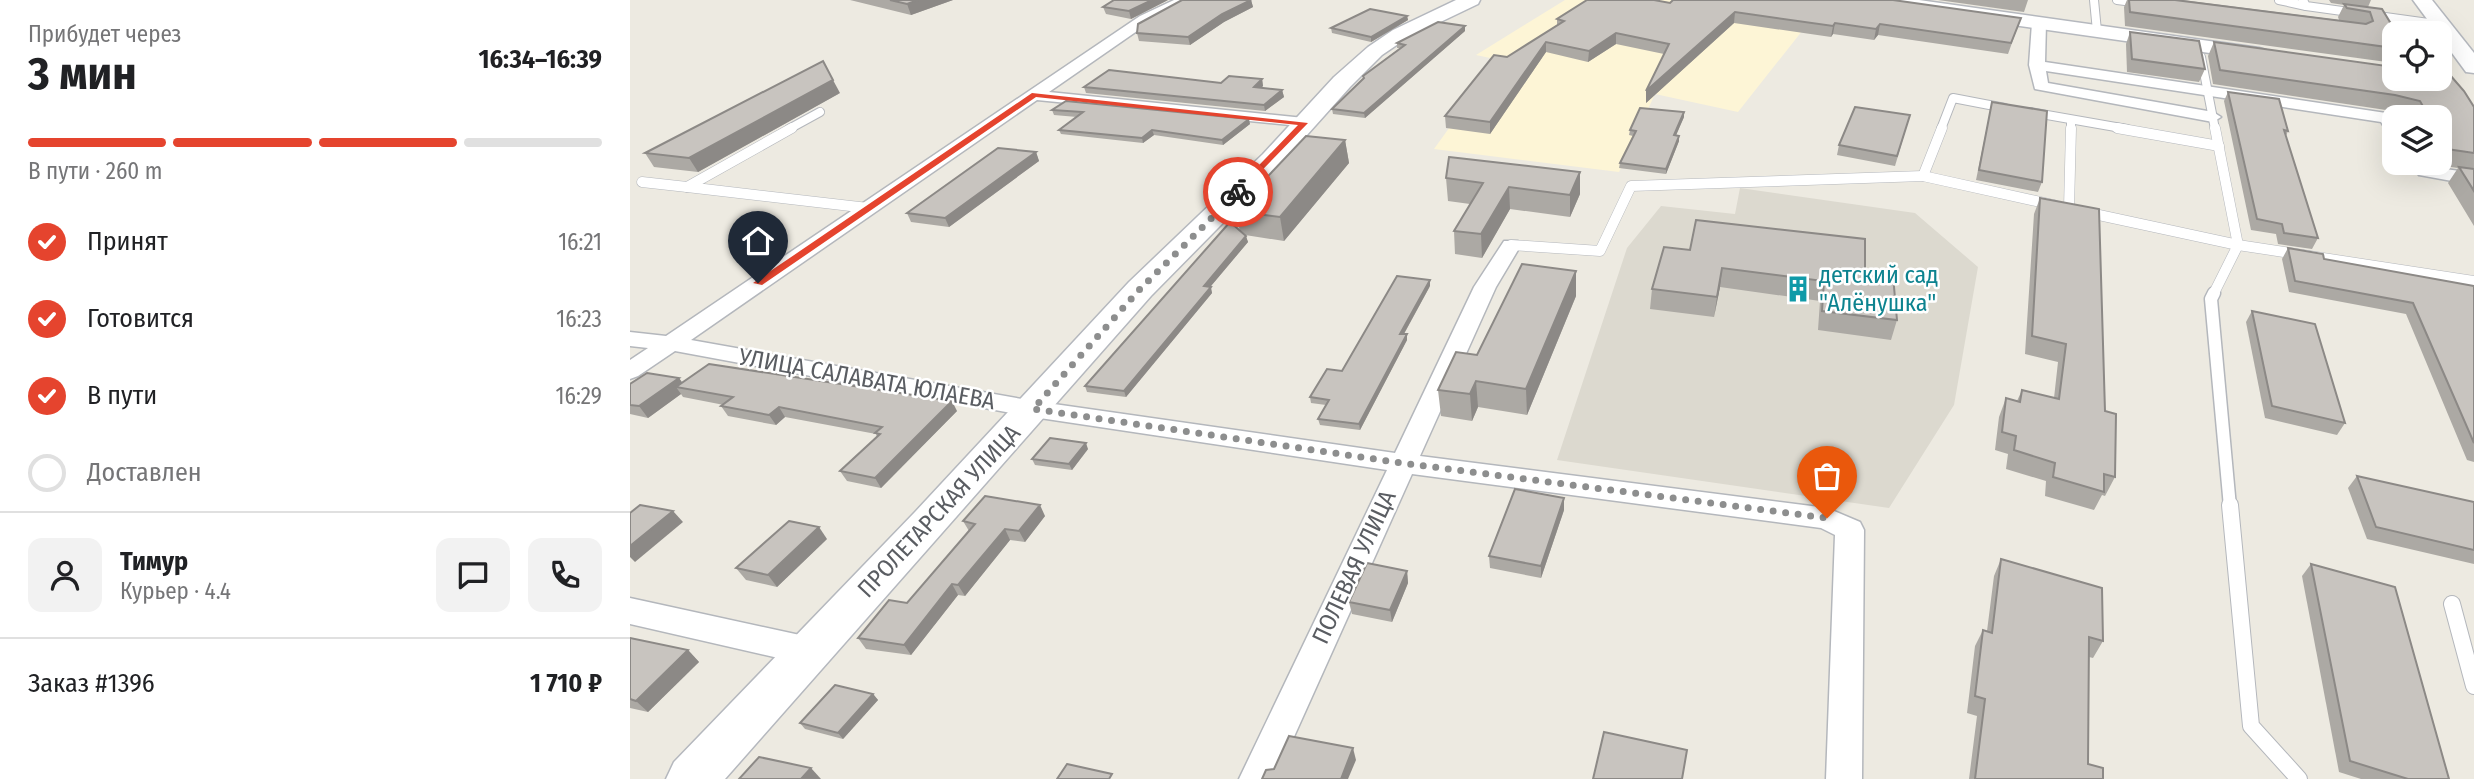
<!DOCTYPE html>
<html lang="ru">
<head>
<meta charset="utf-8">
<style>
	:root { --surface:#fff; --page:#f2f2f2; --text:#202124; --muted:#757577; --line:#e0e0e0; --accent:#e5442e }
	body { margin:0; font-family:"Fira Sans Condensed",sans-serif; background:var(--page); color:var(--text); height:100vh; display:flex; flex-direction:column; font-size:26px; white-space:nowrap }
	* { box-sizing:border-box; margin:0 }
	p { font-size:23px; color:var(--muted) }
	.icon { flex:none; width:38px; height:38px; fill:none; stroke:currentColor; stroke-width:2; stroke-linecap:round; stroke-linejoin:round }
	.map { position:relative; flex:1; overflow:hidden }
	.drawer { display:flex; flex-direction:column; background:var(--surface); width:630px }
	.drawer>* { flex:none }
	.tools { position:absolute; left:1752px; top:21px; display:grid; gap:14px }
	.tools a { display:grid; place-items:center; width:70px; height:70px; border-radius:14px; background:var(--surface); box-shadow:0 7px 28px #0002; font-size:35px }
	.pin { position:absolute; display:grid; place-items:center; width:60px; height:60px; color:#fff; margin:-72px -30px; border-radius:50% 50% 50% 0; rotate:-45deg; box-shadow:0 0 7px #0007 }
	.pin .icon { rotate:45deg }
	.courier { position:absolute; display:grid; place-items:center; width:70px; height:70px; margin:-35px; border:5px solid #e5442e; border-radius:50%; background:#fff; color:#222; box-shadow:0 2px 9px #0007 }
	.summary em { font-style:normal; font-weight:700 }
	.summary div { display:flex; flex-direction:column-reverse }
	.summary { display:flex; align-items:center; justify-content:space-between; height:119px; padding:0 28px }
	h1 { font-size:46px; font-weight:700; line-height:52px }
	.bar { display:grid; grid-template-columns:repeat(4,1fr); gap:10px 7px; align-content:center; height:84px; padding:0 28px }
	.bar i { height:9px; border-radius:5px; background:var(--line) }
	.bar .current { background:var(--accent) }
	.bar p { grid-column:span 4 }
	.line { display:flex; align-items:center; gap:18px; padding:0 28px; border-top:2px solid var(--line) }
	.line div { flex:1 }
	.round { display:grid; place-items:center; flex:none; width:74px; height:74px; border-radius:14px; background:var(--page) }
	ol { padding:0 28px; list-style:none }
	li { display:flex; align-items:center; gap:21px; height:77px }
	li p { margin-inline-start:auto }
	li .icon { padding:7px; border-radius:50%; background:var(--accent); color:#fff; stroke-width:4 }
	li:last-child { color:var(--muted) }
	li i { width:38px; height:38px; border:4px solid var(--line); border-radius:50% }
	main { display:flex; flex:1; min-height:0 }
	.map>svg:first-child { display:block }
	.commercial { fill:#fdf5d6 }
	.education { fill:#dcd9cf }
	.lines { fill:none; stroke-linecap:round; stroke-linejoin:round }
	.lane-far3-casing { stroke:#b4b7bc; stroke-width:10 }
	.lane-far2-casing { stroke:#b4b7bc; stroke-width:11 }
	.lane-far1-casing { stroke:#b4b7bc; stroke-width:15 }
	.lane-casing { stroke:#b4b7bc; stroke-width:18 }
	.street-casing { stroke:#b4b7bc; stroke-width:3 }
	.secondary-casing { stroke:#b5b8be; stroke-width:3 }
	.lane-far3 { stroke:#fff; stroke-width:8 }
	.lane-far2 { stroke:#fff; stroke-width:10 }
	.lane-far1 { stroke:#fff; stroke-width:12 }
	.lane { stroke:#fff; stroke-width:16 }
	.street { fill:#fff; fill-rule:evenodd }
	.secondary { fill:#fff; fill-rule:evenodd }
	.wall { fill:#aca9a4 }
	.shaded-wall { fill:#8c8986 }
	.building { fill:#c8c4bf; stroke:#8c8986; stroke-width:2 }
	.route { fill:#e5442e }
	.done { stroke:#8d8e8e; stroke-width:7; stroke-dasharray:0 12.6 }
	.labels { text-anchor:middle; stroke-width:5; stroke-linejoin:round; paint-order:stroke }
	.culture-label { font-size:24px; fill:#0d838f; stroke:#fff; text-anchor:start }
	.street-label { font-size:24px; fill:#5a5d62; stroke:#fff }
</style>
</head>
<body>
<main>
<section class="drawer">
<div class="summary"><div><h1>3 мин</h1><p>Прибудет через</p></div><em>16:34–16:39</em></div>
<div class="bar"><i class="current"></i><i class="current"></i><i class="current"></i><i></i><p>В пути · 260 m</p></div>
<ol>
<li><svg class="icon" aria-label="check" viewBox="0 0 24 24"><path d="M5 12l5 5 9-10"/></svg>Принят<p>16:21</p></li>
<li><svg class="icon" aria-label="check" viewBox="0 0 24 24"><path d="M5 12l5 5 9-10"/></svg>Готовится<p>16:23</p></li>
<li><svg class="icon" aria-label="check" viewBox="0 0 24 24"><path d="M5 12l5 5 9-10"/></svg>В пути<p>16:29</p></li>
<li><i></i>Доставлен</li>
</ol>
<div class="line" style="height:126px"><a class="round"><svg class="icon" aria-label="person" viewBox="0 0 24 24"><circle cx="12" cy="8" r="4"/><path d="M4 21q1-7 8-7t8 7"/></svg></a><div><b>Тимур</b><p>Курьер · 4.4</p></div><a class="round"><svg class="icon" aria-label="chat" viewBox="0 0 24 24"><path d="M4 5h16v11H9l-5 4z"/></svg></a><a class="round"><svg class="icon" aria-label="phone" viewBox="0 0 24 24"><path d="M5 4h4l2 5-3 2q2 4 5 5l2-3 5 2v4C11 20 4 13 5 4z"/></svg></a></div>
<div class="line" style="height:91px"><div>Заказ #1396</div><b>1 710 ₽</b></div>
</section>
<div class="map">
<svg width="1844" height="779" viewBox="0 0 1844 779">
	<rect width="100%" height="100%" fill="#edeae1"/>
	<polygon class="commercial" points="935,0 1149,0 1191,7 1108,112 1025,94 989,172 804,149 850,85 888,64 846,55"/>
	<polygon class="education" points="1110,188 1285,213 1348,267 1324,405 1259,508 927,460 997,248 1031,206 1105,214"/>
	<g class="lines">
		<g class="lane-far3-casing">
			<g id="lane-far3">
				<polyline points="1464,0 1467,31"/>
				<polyline points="1487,0 1511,3"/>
				<polyline points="1649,0 1676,6"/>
				<polyline points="1673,0 1676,6 1813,25"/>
				<polyline points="1571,57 1585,129"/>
				<polyline points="1400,112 1497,129"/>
				<polyline points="159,129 190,112"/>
				<polyline points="1311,129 1323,98 1375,108"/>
				<polyline points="1441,129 1441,120"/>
			</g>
		</g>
		<g class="lane-far2-casing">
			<g id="lane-far2">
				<polyline points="162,128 57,187 238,208"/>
				<polyline points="1487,128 1589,146"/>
				<polyline points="1293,176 1312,128"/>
				<polyline points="12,182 57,187"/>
				<polyline points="1439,208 1441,128"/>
				<polyline points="1455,212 1608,245 1844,281"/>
				<polyline points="881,245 970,251 1001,186 1293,176 1424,205"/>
				<polyline points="1583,295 1608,245 1585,128"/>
			</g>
		</g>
		<g class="lane-far1-casing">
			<polyline id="lane-far1" points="1584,293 1581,299 1600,507"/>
		</g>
		<g class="lane-casing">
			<g id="lane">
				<polyline points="1600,505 1621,726 1669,779"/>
				<polyline points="1822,604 1844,686"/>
			</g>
		</g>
		<g class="street-casing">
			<g id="street">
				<polygon points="544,0 562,0 520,22 419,92 674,118 680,119 682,123 680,127 407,100 61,340 403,401 765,453 844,287 874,241 888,241 891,245 866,287 790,456 1197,508 1230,522 1234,530 1232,779 1196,779 1205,535 1191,528 782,474 645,779 609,779 757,470 403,417 45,351 8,376 0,379 0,360 18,348 0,346 0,332 36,336 510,16"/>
				<polygon points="1409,19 1416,23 1415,62 1756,113 1764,117 1764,134 1758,133 1751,122 1416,71 1418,83 1583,112 1591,117 1583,122 1405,89 1399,65 1402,23"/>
				<polygon points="1780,163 1798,163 1801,167 1844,173 1844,185 1789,175"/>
				<polygon points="0,598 179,637 190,641 195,651 190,661 179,665 0,624"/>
			</g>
		</g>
		<g class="secondary-casing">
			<g id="secondary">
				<polygon points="826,0 850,0 848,4 777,38 752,55 720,87 651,164 521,296 95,779 36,779 44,762 285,512 499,282 633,154 704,77 738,47 763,30"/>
				<polygon points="1240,0 1289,0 1629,48 1636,50 1640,54 1636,58 1629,60 1249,6"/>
				<polygon points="1783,0 1802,0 1844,53 1844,73 1836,72"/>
			</g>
		</g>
		<use href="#lane-far3" class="lane-far3"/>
		<use href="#lane-far2" class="lane-far2"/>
		<use href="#lane-far1" class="lane-far1"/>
		<use href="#lane" class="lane"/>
		<use href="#street" class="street"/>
		<use href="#secondary" class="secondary"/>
	</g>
	<g class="wall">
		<polygon points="220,0 323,0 281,15"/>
		<polygon points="538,0 501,19 476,14 473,7"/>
		<polygon points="621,0 623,7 594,22 560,45 509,41 507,33"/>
		<polygon points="1308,0 1398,0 1394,12"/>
		<polygon points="1497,0 1552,0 1709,20 1708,17 1714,5 1701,3 1699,0 1741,0 1738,7 1764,33 1764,63 1495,26 1494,7"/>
		<polygon points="1040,3 1391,18 1378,54 1248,35 1244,40 1203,34 1201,37 1104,23 1016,103 1034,54 986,44 958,62 916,52 860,134 816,128 815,116 877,57 927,25 927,19"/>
		<polygon points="777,16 778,20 741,42 702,33 701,28"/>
		<polygon points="835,31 735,118 703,114 702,109 733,79 733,76 770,48 767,48 767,43"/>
		<polygon points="1500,32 1575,69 1569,82 1497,72 1496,44"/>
		<polygon points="1584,42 1844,107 1844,226 1818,183 1828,168 1807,165 1806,163 1810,163 1810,117 1781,117 1756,110 1583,84 1578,56"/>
		<polygon points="632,79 633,86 631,88 652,90 654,97 635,111 456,93 454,87 591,83"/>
		<polygon points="1598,92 1658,131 1656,136 1688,238 1682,249 1648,244 1646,234 1621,230 1594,101"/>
		<polygon points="210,93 68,172 24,167 15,153"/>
		<polygon points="1362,102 1412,182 1408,192 1346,180"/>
		<polygon points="422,110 620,124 593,145 524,135 513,143 431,134 429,130 447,117 424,115"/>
		<polygon points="1280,115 1265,166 1207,155 1209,145"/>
		<polygon points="1054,117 1046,135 1049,141 1036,174 989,168 990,163 1003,136 999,135 1000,130"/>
		<polygon points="715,140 719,163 654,241 615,235 618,242 580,287 582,293 496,397 457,392 455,386 610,231 605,211"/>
		<polygon points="406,152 409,161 319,227 281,222 277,213"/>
		<polygon points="950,172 950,194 940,217 880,209 852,258 825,254 824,231 840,204 818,201 816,178"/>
		<polygon points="1410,198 1475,411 1485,477 1475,496 1472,495 1464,510 1415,496 1416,481 1376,469 1378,454 1365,450 1369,417 1376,398 1387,401 1392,390 1424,398 1428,362 1395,354 1404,214"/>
		<polygon points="1034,247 1235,272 1267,320 1261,340 1188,330 1190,301 1090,287 1084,317 1020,309 1022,289"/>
		<polygon points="1658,248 1694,259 1844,286 1844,462 1837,460 1776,314 1659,292 1652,259"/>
		<polygon points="946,271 946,296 897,415 848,407 842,421 811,416 808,390 847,355"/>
		<polygon points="800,286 774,334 777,340 730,430 690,425 688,419 696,405 681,403 680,397 712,371"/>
		<polygon points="1622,311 1715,423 1707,435 1635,418 1616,322"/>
		<polygon points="49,378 52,383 327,411 251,488 217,481 210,471 247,437 246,434 155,417 146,425 98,416 91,406 94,405 53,397 51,394 18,418 0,414 0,384"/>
		<polygon points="458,449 442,470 405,465 402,459"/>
		<polygon points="1727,476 1844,502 1844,564 1737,539 1718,488"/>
		<polygon points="934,510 911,578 860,568 859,556"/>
		<polygon points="415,516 395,542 380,540 335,596 328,595 281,655 236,649 228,638 277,603 339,531 333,521"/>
		<polygon points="197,539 147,587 116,580 106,568"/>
		<polygon points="1371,559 1473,641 1463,658 1459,657 1458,764 1473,779 1339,779 1347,716 1337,713 1345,646 1353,630 1357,631 1364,576"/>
		<polygon points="1681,564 1819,779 1731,779 1709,772 1672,576"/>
		<polygon points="777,571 778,583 762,622 722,614 719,602"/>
		<polygon points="0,638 58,650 69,662 18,712 0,708"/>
		<polygon points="243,694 248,700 213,739 175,729 170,723"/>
	</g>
	<g class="shaded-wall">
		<polygon points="288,0 323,0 281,15 277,4"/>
		<polygon points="522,0 538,0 501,19 499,11"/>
		<polygon points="621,0 623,7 594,22 560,45 558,37 592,14"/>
		<polygon points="1105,12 1104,23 1016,103 1016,91"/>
		<polygon points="777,16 778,20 741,42 741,37"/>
		<polygon points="1205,23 1203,34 1201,37 1203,26"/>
		<polygon points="1250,24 1248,35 1244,40 1246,29"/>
		<polygon points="835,26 835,31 735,118 734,113"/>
		<polygon points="986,33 986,44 958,62 959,51"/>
		<polygon points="916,42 916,52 860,134 860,122"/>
		<polygon points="632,79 633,86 625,93 624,87"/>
		<polygon points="203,80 210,93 68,172 59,158"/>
		<polygon points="652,90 654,97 635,111 634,105"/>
		<polygon points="1054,112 1054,117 1044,140 1044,135"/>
		<polygon points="619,119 620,124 593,145 592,140"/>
		<polygon points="522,130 524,135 513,143 512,138"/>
		<polygon points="1049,136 1049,141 1036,174 1036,169"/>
		<polygon points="715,140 719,163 654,241 650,217"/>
		<polygon points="406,152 409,161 319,227 315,218"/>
		<polygon points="950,172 950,194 940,217 940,195"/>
		<polygon points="879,187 880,209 852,258 851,234"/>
		<polygon points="616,236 618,242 576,292 574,286"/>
		<polygon points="1092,268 1090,287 1084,317 1087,297"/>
		<polygon points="946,271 946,296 897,415 896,389"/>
		<polygon points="800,280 800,286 771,339 770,334"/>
		<polygon points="581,287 582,293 496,397 494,391"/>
		<polygon points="777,334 777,340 730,430 729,424"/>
		<polygon points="49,378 57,389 46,387 51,394 18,418 9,406"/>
		<polygon points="846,381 848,407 842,421 840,394"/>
		<polygon points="322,401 327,411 251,488 245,478"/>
		<polygon points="149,407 155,417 146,425 139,415"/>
		<polygon points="456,443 458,449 442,470 439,464"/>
		<polygon points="934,498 934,510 911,578 911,566"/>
		<polygon points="410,505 415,516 395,542 389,531"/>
		<polygon points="43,511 53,522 5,562 0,557 0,546"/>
		<polygon points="189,527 197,539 147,587 138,575"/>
		<polygon points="375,529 380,540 335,596 328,585"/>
		<polygon points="777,571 778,583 762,622 760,610"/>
		<polygon points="322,584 328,595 281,655 274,645"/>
		<polygon points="58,650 69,662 18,712 6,701"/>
		<polygon points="243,694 248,700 213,739 208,733"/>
		<polygon points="723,748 726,760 718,779 711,779"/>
		<polygon points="181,768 191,779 171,779"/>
	</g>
	<g class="building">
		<polygon points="260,0 288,0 277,4"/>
		<polygon points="484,0 522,0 499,11 473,7"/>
		<polygon points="552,0 621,0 592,14 558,37 507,33 508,24"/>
		<polygon points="957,0 1024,0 1040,3 1043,0 1263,0 1391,18 1381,43 1250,24 1246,29 1205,23 1203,26 1105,12 1016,91 1039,44 986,33 959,51 916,42 860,122 815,116 864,55 877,57 934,21 927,19"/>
		<polygon points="1499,0 1545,0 1736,24 1743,21 1740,12 1717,8 1714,4 1752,9 1763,27 1792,31 1793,33 1764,33 1764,48 1500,12"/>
		<polygon points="740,9 777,16 741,37 701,28"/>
		<polygon points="808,22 835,26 734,113 702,109 734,78 733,76 775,45 767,43"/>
		<polygon points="1500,32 1569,41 1575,69 1502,59"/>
		<polygon points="1584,42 1764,67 1764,79 1810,79 1810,72 1820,75 1834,91 1844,107 1844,153 1817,149 1810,136 1810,117 1799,117 1790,101 1765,95 1590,70"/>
		<polygon points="193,61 203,80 59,158 15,153"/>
		<polygon points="479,70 591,83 599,76 632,79 624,87 652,90 634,105 454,87"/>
		<polygon points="1598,92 1649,99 1658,131 1654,130 1688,238 1654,233 1652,224 1627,219"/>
		<polygon points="436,101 619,119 592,140 522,130 512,138 429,130 453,112 422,110"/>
		<polygon points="1362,102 1417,111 1412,182 1349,170"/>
		<polygon points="1225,107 1280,115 1267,156 1209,145"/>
		<polygon points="1010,108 1054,112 1044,135 1049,136 1036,169 990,163 1006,131 1000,130"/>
		<polygon points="676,136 715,140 650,217 605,211"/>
		<polygon points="368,148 406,152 315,218 277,213"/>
		<polygon points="819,157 950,172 940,195 879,187 851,234 824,231 853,183 816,178"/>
		<polygon points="1829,167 1844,169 1844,191"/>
		<polygon points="1410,198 1469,209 1475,411 1486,414 1485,477 1474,474 1474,492 1423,477 1425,463 1384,450 1386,436 1372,432 1376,398 1390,402 1392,390 1429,399 1436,344 1402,336"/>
		<polygon points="1066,220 1235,239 1235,272 1263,276 1267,320 1192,311 1194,281 1092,268 1087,297 1022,289 1034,247 1060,250"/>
		<polygon points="600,222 616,236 574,286 581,287 494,391 455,386"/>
		<polygon points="1658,248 1693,254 1694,259 1844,286 1844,443 1783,303 1665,281"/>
		<polygon points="892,264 946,271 896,389 846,381 840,394 808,390 826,352 847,355"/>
		<polygon points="767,276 800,280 770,334 777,334 729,424 688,419 699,400 680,397 697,369 712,371"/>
		<polygon points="1622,311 1685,324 1715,423 1642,406"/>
		<polygon points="79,364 322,401 245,478 210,471 250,434 245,433 252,427 149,407 139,415 91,406 103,397 46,387"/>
		<polygon points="17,373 49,378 9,406 0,405 0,384"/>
		<polygon points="420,438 456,443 439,464 402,459"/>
		<polygon points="1727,476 1844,502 1844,550 1746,527"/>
		<polygon points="885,489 934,498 911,566 859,556"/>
		<polygon points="355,496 410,505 389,531 375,529 328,585 322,584 274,645 228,638 259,600 277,603 345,524 333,521"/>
		<polygon points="10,505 43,511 0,546 0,513"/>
		<polygon points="159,521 189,527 138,575 106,568"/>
		<polygon points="1371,559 1472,588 1473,641 1459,637 1458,764 1473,768 1473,779 1345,779 1355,699 1345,696 1353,630 1362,633"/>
		<polygon points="737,563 777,571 760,610 719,602"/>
		<polygon points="1681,564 1765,587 1819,779 1778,779 1720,761"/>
		<polygon points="0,638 58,650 6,701 0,699"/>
		<polygon points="205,685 243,694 208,733 170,723"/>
		<polygon points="974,732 1057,750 1052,779 963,779"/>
		<polygon points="659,736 723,748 711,779 632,779 636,770 644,769"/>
		<polygon points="129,757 181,768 171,779 109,779"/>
		<polygon points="437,764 482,774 479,779 427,779"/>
	</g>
	<polygon class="route" points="402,93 678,123 608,195 605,190 668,125 406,97 132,285 123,283"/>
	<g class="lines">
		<polyline class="done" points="608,192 510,289 403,409 772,463 1197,518"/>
	</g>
	<defs>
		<g id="building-bare" transform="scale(2.1)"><path d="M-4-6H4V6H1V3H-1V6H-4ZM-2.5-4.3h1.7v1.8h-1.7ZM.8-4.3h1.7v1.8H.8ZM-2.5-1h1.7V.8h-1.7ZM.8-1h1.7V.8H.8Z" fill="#0f9aa8" stroke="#fff" stroke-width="2.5" paint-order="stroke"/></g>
	</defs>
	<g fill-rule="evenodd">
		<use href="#building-bare" x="1168" y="289"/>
	</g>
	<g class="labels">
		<g class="culture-label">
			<text x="1189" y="283">детский сад<tspan x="1189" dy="28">"Алёнушка"</tspan></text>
		</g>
		<g class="street-label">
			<text transform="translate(237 379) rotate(10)" y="8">УЛИЦА САЛАВАТА ЮЛАЕВА</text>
			<text transform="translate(309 511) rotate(-47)" y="8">ПРОЛЕТАРСКАЯ УЛИЦА</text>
			<text transform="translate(724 567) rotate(-65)" y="8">ПОЛЕВАЯ УЛИЦА</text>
		</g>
	</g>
</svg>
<div class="tools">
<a><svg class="icon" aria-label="locate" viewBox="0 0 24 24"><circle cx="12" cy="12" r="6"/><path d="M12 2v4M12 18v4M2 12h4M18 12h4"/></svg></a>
<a><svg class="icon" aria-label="layers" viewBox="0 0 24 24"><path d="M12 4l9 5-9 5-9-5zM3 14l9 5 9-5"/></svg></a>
</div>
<div class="pin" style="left:1197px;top:518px;background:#ea580c"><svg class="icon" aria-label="bag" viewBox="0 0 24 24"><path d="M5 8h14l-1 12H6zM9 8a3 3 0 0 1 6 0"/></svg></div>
<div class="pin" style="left:128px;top:283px;background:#1f2937"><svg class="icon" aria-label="home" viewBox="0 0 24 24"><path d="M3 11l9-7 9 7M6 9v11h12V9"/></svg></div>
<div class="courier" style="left:608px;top:192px"><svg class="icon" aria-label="bike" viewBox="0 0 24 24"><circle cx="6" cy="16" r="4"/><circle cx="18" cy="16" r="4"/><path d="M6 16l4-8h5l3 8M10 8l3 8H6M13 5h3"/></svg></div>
</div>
</main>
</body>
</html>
